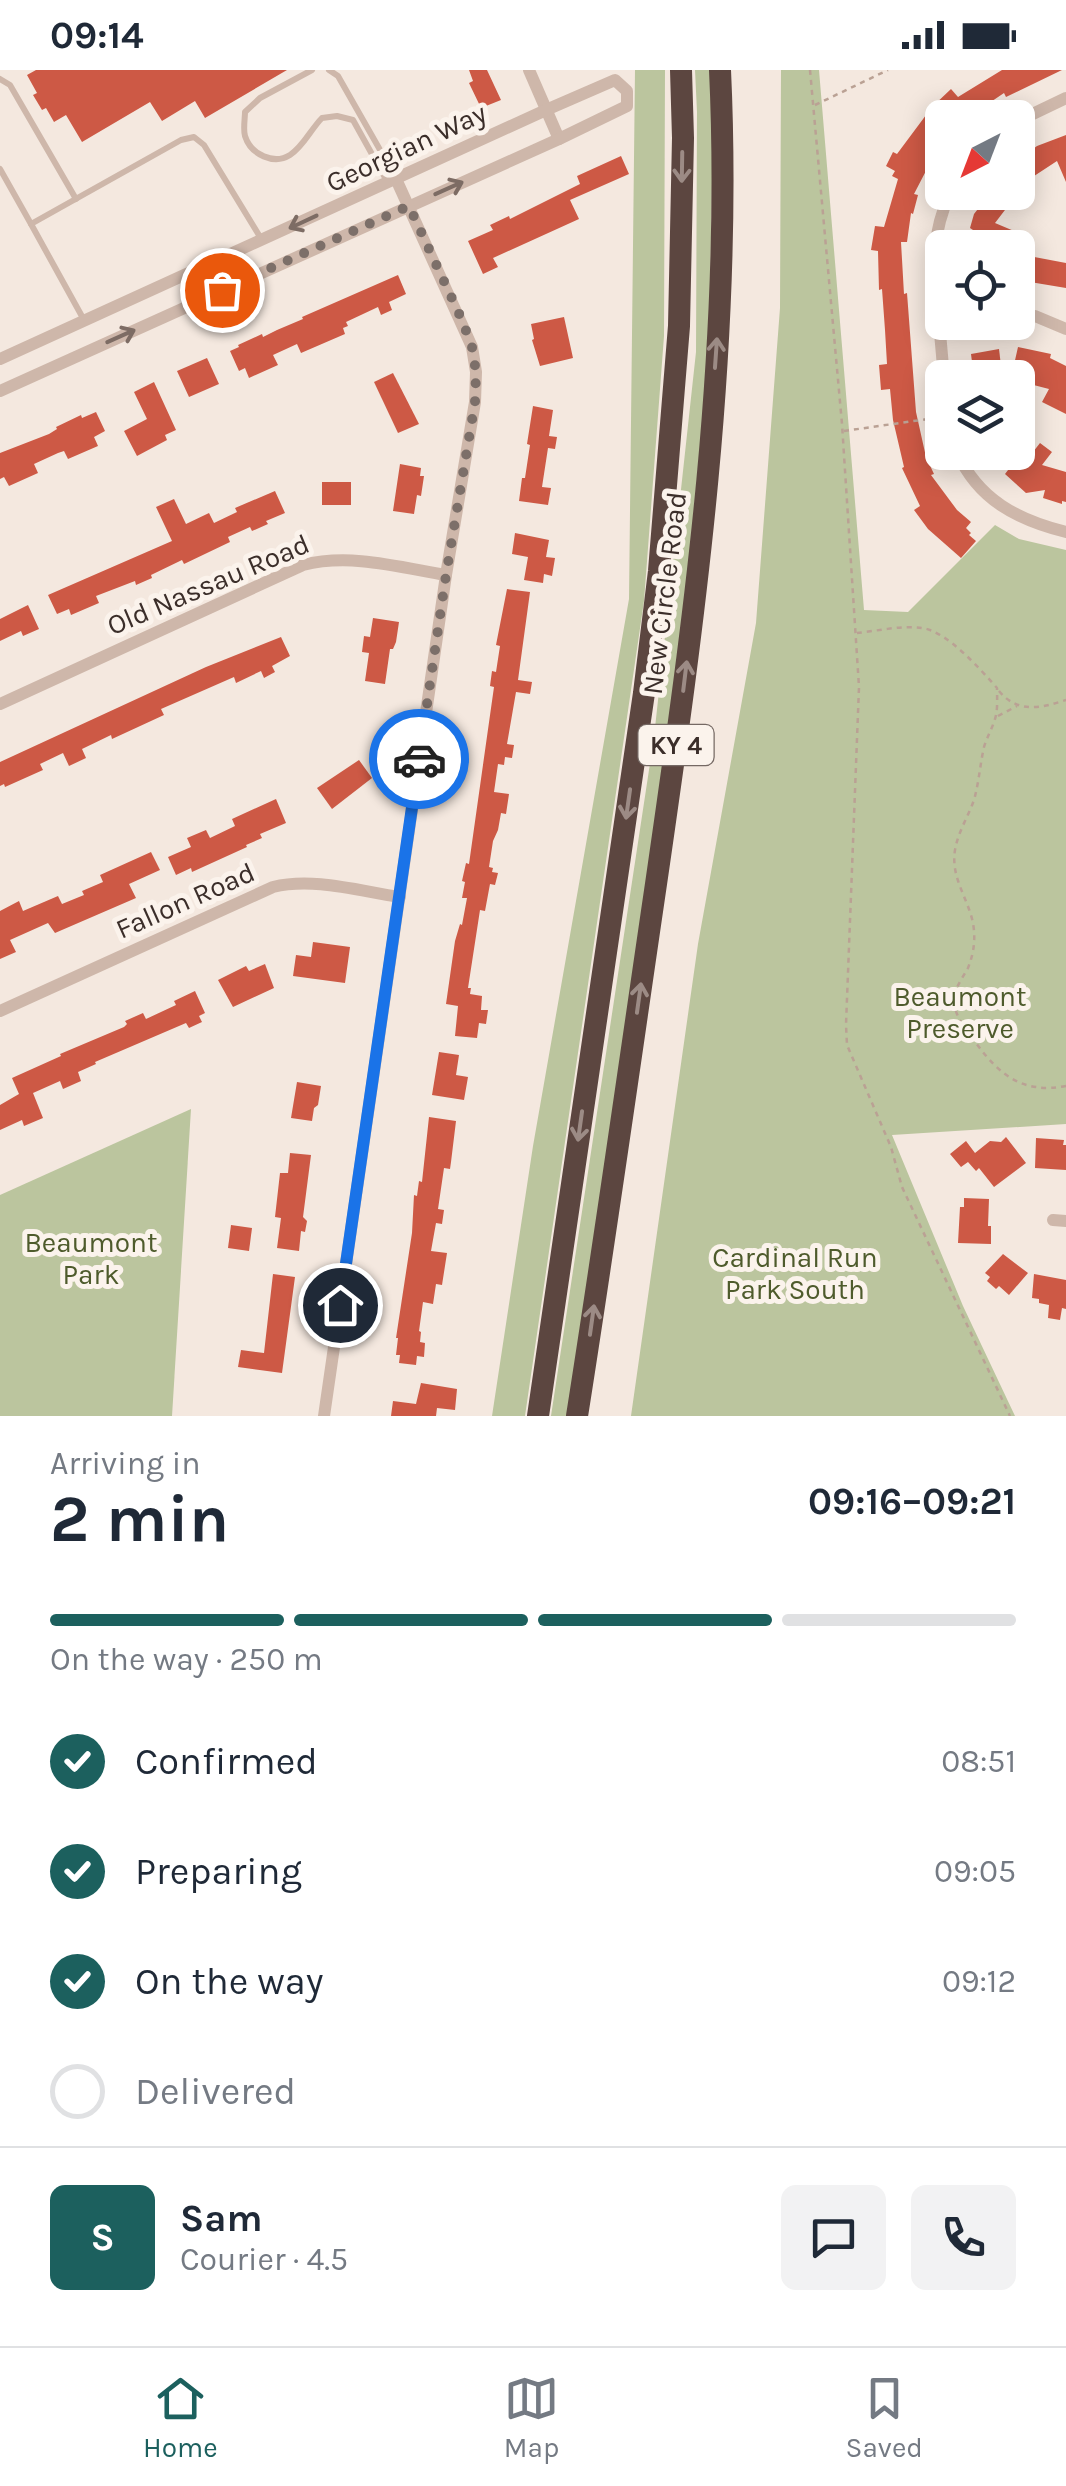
<!DOCTYPE html>
<html lang="en">
<head>
<meta charset="utf-8">
<style>
	:root { --surface:#fff; --page:#f2f2f3; --text:#1f2937; --muted:#747a83; --line:#e0e1e3; --accent:#1c605e }
	body { margin:0; font-family:Karla,sans-serif; background:var(--page); color:var(--text); height:100vh; display:flex; flex-direction:column; font-size:38px; white-space:nowrap }
	* { box-sizing:border-box; margin:0 }
	p { font-size:32px; color:var(--muted) }
	.icon { flex:none; width:55px; height:55px; fill:none; stroke:currentColor; stroke-width:2; stroke-linecap:round; stroke-linejoin:round }
	.map { position:relative; height:1346px; overflow:hidden }
	.details { display:flex; flex-direction:column; background:var(--surface); flex:1 }
	.details>* { flex:none }
	.needle { width:65px; rotate:222deg }
	.fabs { position:absolute; left:925px; top:30px; display:grid; gap:20px }
	.fabs a { display:grid; place-items:center; width:110px; height:110px; border-radius:15px; background:var(--surface); box-shadow:0 5px 25px #0003; font-size:50px }
	.pin { position:absolute; display:grid; place-items:center; width:85px; height:85px; color:#fff; margin:-42px; border:5px solid #fff; border-radius:50%; box-shadow:0 2px 10px #0007 }
	.courier { position:absolute; display:grid; place-items:center; width:100px; height:100px; margin:-50px; border:8px solid #1a73e8; border-radius:50%; background:#fff; color:#222; box-shadow:0 2px 12px #0007 }
	.overview em { font-style:normal; font-weight:700 }
	.overview div { display:flex; flex-direction:column-reverse }
	.overview { display:flex; align-items:center; justify-content:space-between; height:170px; padding:0 50px }
	h1 { font-size:65px; font-weight:700; line-height:75px }
	.bar { display:grid; grid-template-columns:repeat(4,1fr); gap:15px 10px; align-content:center; height:120px; padding:0 50px }
	.bar i { height:12px; border-radius:8px; background:var(--line) }
	.bar .on { background:var(--accent) }
	.bar p { grid-column:span 4 }
	.line { display:flex; align-items:center; gap:25px; padding:0 50px; border-top:2px solid var(--line) }
	.line div { flex:1 }
	.round { display:grid; place-items:center; flex:none; width:105px; height:105px; border-radius:15px; background:var(--page) }
	ol { padding:0 50px; list-style:none }
	li { display:flex; align-items:center; gap:30px; height:110px }
	li p { margin-inline-start:auto }
	li .icon { padding:10px; border-radius:50%; background:var(--accent); color:#fff; stroke-width:4 }
	li:last-child { color:var(--muted) }
	li i { width:55px; height:55px; border:5px solid var(--line); border-radius:50% }
	.status { display:flex; justify-content:space-between; align-items:center; height:70px; padding:0 50px; background:var(--surface); direction:ltr }
	.status svg { height:28px; fill:currentColor }
	.tabs { display:flex; justify-content:space-around; align-items:center; height:140px; border-top:2px solid var(--line); background:var(--surface); font-size:28px; color:var(--muted) }
	.tabs a { display:grid; justify-items:center; gap:5px }
	.tabs .on { color:var(--accent) }
	.map>svg:first-child { display:block }
	.green { fill:#bbc59e }
	.building { fill:#cd5945 }
	.lines { fill:none; stroke-linecap:round; stroke-linejoin:round }
	.path { stroke:#baa194; stroke-width:2.5; stroke-dasharray:5 5; stroke-linecap:butt }
	.lane { stroke:#ceb7aa; stroke-width:6 }
	.street { stroke:#ceb7aa; stroke-width:12 }
	.highway { stroke:#5c4640; stroke-width:22 }
	.oneway { stroke:#9c8b85 }
	.oneway2 { stroke:#7d6c64 }
	.done { stroke:#7c6f69; stroke-width:10; stroke-dasharray:0 18 }
	.route { stroke:#1a73e8; stroke-width:12 }
	.labels { text-anchor:middle; stroke-width:10; stroke-linejoin:round; paint-order:stroke }
	.shield { fill:#fbf3ec; stroke:#756964; stroke-width:2.5 }
	.shield-label { font-size:25px; font-weight:bold; fill:#3b2e2a }
	.street-label { font-size:28px; fill:#3b2e2a; stroke:#fbf3ec }
	.park-label { font-size:28px; fill:#4e5b2c; stroke:#fbf3ec }
</style>
</head>
<body>
<div class="status"><b>09:14</b><svg viewBox="0 0 49 12"><path d="M0 12V9h3v3zM5 12V6h3v6zM10 12V3h3v9zM15 12V0h3v12zM26 1h20v11H26zM47 4h2v5h-2z"/></svg></div>
<div class="map">
<svg width="1066" height="1346" viewBox="0 0 1066 1346">
	<rect width="100%" height="100%" fill="#f4e8df"/>
	<g class="green">
		<polygon points="635,0 665,0 664,266 644,531 525,1346 492,1346 533,1076 629,529"/>
		<polygon points="695,0 710,0 713,53 709,283 681,576 568,1346 551,1346 654,667 696,282 697,42"/>
		<polygon points="781,0 819,0 864,540 908,542 995,455 1019,469 1066,480 1066,1054 892,1065 963,1236 1015,1346 631,1346 698,874 756,553 780,238"/>
		<polygon points="191,1039 172,1346 0,1346 0,1125"/>
	</g>
	<g class="building">
		<polygon points="36,0 287,0 205,48 195,31 162,51 150,32 82,72 66,45 54,52 46,38 42,40 33,25 37,23 27,5"/>
		<polygon points="469,0 487,0 501,30 481,38 469,13 473,11"/>
		<polygon points="1002,0 1062,0 1006,27 1004,23 967,48 942,48 942,70 914,124 918,125 913,144 911,143 907,172 901,172 904,224 907,223 916,342 926,387 934,404 931,405 957,440 971,452 966,458 971,463 969,465 976,471 961,488 928,459 914,440 920,436 902,398 904,397 893,350 890,319 881,320 879,295 887,294 885,260 882,219 879,220 878,181 871,180 875,156 884,157 898,109 892,106 895,101 886,96 893,82 897,84 932,37 951,19 958,27"/>
		<polygon points="1066,65 1066,112 1057,91 1028,110 995,153 1014,161 1010,178 989,178 970,168 973,160 970,158 974,144 991,122 1018,122 1018,90 1037,76"/>
		<polygon points="621,86 629,104 570,130 579,149 493,188 498,197 483,204 468,171 493,160 490,155 509,146 510,149 580,114 577,106"/>
		<polygon points="1029,186 1066,193 1066,218 1024,211"/>
		<polygon points="398,205 406,224 389,232 392,240 381,245 378,237 346,252 348,256 343,258 345,264 301,283 297,274 273,285 278,295 249,308 245,298 239,301 230,281 239,277 238,275 262,264 263,267 277,260 303,249 302,247"/>
		<polygon points="564,247 573,288 540,296 532,270 534,269 531,254"/>
		<polygon points="1018,277 1051,284 1050,288 1066,296 1066,344 1042,332 1049,319 1018,311 1018,308 1011,308"/>
		<polygon points="999,279 1002,304 974,307 971,284"/>
		<polygon points="207,288 219,314 189,327 177,301"/>
		<polygon points="393,303 419,354 398,363 374,312"/>
		<polygon points="154,312 176,360 165,365 167,370 137,386 124,361 147,349 134,322"/>
		<polygon points="533,336 553,340 549,366 557,367 555,379 548,378 542,417 551,418 548,435 519,431 522,408 525,408 530,375 527,374"/>
		<polygon points="96,342 105,361 94,367 98,376 68,389 64,381 58,383 34,394 38,403 9,416 4,407 0,409 0,383 49,364 57,359 56,357 81,345 82,348"/>
		<polygon points="1040,373 1052,382 1042,395 1066,402 1066,432 1062,431 1062,434 1043,428 1045,420 1026,423 1005,404 1026,376 1033,382"/>
		<polygon points="400,394 421,398 420,406 424,406 421,426 417,425 414,444 393,441"/>
		<rect x="322" y="412" width="29" height="23"/>
		<polygon points="275,421 285,443 266,451 268,454 252,461 250,457 228,467 230,472 184,494 182,490 151,505 152,508 136,515 135,511 96,526 99,533 71,545 69,539 57,544 48,525 172,471 156,437 174,429 186,454 209,443 214,453 237,442 235,438"/>
		<polygon points="515,463 549,470 546,487 555,488 552,506 544,504 543,513 524,510 528,487 512,484"/>
		<polygon points="507,519 530,522 518,610 532,612 530,624 516,622 507,674 514,675 512,688 505,687 504,695 498,694 494,722 509,724 506,744 501,743 498,760 493,771 489,797 493,798 492,802 498,803 495,815 490,814 485,841 480,840 468,918 471,918 470,924 482,926 481,940 488,940 486,954 479,953 477,968 455,966 458,936 446,934 455,871 460,854 462,855 467,828 462,828 465,812 462,811 466,793 469,794 494,617 490,616 492,601 496,602 500,576 496,575"/>
		<polygon points="28,535 39,559 23,566 21,561 0,571 0,549"/>
		<polygon points="373,548 399,552 396,572 393,579 390,579 385,614 365,611 369,583 362,582 364,566 370,567"/>
		<polygon points="281,567 290,586 272,596 275,602 264,608 261,601 236,613 234,607 161,639 164,645 112,669 111,665 82,679 86,688 69,696 63,683 40,694 43,700 5,717 4,714 0,716 0,692 206,597"/>
		<polygon points="359,690 372,708 332,739 317,718"/>
		<polygon points="276,729 286,753 260,764 262,768 246,775 247,777 192,802 191,798 176,805 168,787 191,777 187,768 206,760 210,768 235,756 232,749"/>
		<polygon points="151,782 160,800 129,814 136,828 55,863 48,853 10,870 16,882 0,889 0,841 19,831 23,841 58,826 62,834 84,825 82,821 103,812 100,805"/>
		<polygon points="313,872 350,877 345,913 293,906 296,885 311,887"/>
		<polygon points="265,894 274,918 233,937 218,910 246,896 249,901"/>
		<polygon points="195,921 205,943 199,946 202,952 189,958 186,953 95,992 96,994 78,1002 81,1011 63,1019 60,1011 33,1023 43,1048 24,1056 22,1050 0,1060 0,1035 19,1024 12,1008 61,986 60,984 124,957 127,954 125,951 143,943 146,949 176,935 174,931"/>
		<polygon points="439,982 459,985 456,1005 468,1007 464,1030 432,1025"/>
		<polygon points="297,1012 321,1016 318,1035 314,1038 312,1051 291,1048"/>
		<polygon points="429,1047 456,1051 451,1092 450,1099 444,1098 438,1139 444,1140 442,1154 436,1153 431,1181 447,1183 442,1215 436,1214 433,1234 423,1232 419,1261 421,1262 420,1272 425,1273 424,1287 417,1286 416,1295 399,1293 400,1285 396,1285 398,1268 396,1268 412,1163 414,1125 417,1126 419,1111 422,1112"/>
		<polygon points="1006,1067 1026,1093 994,1117 979,1098 976,1101 968,1092 961,1097 950,1084 966,1071 975,1083 990,1071 1001,1072"/>
		<polygon points="1036,1068 1064,1070 1063,1075 1066,1075 1066,1100 1035,1098"/>
		<polygon points="290,1083 311,1085 303,1147 307,1151 305,1162 301,1161 299,1181 277,1178 281,1148 275,1147 280,1103 288,1103"/>
		<polygon points="964,1128 989,1129 988,1156 991,1156 991,1174 958,1173 960,1137 964,1137"/>
		<polygon points="231,1155 252,1158 249,1181 228,1178"/>
		<polygon points="1003,1184 1028,1203 1009,1225 999,1216 996,1219 987,1211 990,1207 985,1203"/>
		<polygon points="273,1204 295,1207 282,1303 238,1297 241,1280 264,1283"/>
		<polygon points="1034,1204 1066,1210 1066,1239 1062,1238 1060,1250 1048,1248 1049,1235 1039,1233 1039,1229 1032,1228"/>
		<polygon points="421,1313 457,1319 455,1340 437,1338 436,1346 391,1346 393,1331 416,1334"/>
	</g>
	<g class="lines">
		<g class="path">
			<polyline points="810,0 842,354 859,617 846,955 847,975 891,1077 902,1117 1010,1346"/>
			<polyline points="815,35 888,0"/>
			<polyline points="844,361 935,348"/>
			<path d="M857,563C877,561 902,555 922,558C947,561 981,600 997,618C997,628 998,640 995,649C992,659 987,667 984,677C980,695 979,712 974,730C968,747 958,762 955,780C950,811 972,832 974,861C975,874 973,885 968,898C962,909 953,920 954,933C956,948 967,962 976,973C1000,1006 1024,1024 1066,1016"/>
			<path d="M999,621C1018,644 1041,638 1066,630"/>
			<polyline points="998,646 1017,636"/>
		</g>
		<g class="lane">
			<path d="M312,0L260,28L245,42C245,48 243,60 245,66C251,85 274,95 290,85C303,77 311,59 322,48L337,46L353,50L388,113"/>
			<polyline points="329,0 338,6 396,108"/>
			<polyline points="0,9 10,15 76,129"/>
			<polyline points="0,99 31,154"/>
			<polyline points="84,250 31,154 181,70 194,67 204,75 262,170"/>
		</g>
		<g class="street">
			<polyline points="529,0 559,69"/>
			<polyline points="1018,51 1066,28"/>
			<polyline points="1018,246 1035,246 1066,259"/>
			<polyline points="0,289 546,40 615,10 627,21 627,36 559,69 0,321"/>
			<polyline points="944,308 933,183 940,151 949,122"/>
			<path d="M957,382C978,430 1018,450 1066,462"/>
			<path d="M0,634L303,495C350,483 399,497 446,505"/>
			<path d="M0,941L273,817C313,807 359,821 400,827"/>
			<polyline points="1053,1150 1066,1151"/>
			<polyline points="324,1346 446,505 475,332 476,302 472,277 396,109"/>
		</g>
		<g class="highway">
			<polyline points="538,1346 644,623 659,501 679,256 683,68 681,0"/>
			<path d="M577,1346C605,1169 630,991 656,814C695,545 733,273 720,0"/>
		</g>
	</g>
	<defs><path id="oneway-shaft" d="M-6 0H5M1.5-3L5.5 0L1.5 3" fill="none" stroke-width="1.6" stroke-linecap="round" stroke-linejoin="round" transform="scale(2.5)"/></defs>
	<g class="oneway">
		<use href="#oneway-shaft" transform="translate(682 97) rotate(91)"/>
		<use href="#oneway-shaft" transform="translate(716 283) rotate(-86)"/>
		<use href="#oneway-shaft" transform="translate(685 606) rotate(-83)"/>
		<use href="#oneway-shaft" transform="translate(628 734) rotate(98)"/>
		<use href="#oneway-shaft" transform="translate(639 928) rotate(-82)"/>
		<use href="#oneway-shaft" transform="translate(580 1056) rotate(98)"/>
		<use href="#oneway-shaft" transform="translate(592 1250) rotate(-82)"/>
	</g>
	<g class="oneway2">
		<use href="#oneway-shaft" transform="translate(449 118) rotate(-24)"/>
		<use href="#oneway-shaft" transform="translate(303 152) rotate(155)"/>
		<use href="#oneway-shaft" transform="translate(121 266) rotate(-24)"/>
	</g>
	<g class="lines">
		<polyline class="done" points="222,220 409,136 462,250 472,277 476,302 475,332 446,505 419,689"/>
		<polyline class="route" points="340,1235 419,689"/>
	</g>
	<g class="labels">
		<rect class="shield" x="638.5" y="655" width="75" height="40" rx="8"/>
		<g class="shield-label">
			<text x="676" y="684">KY 4</text>
		</g>
		<g class="street-label">
			<text transform="translate(406 77) rotate(-25)" y="10">Georgian Way</text>
			<text transform="translate(208 514) rotate(-23)" y="10">Old Nassau Road</text>
			<text transform="translate(664 523) rotate(-83)" y="10">New Circle Road</text>
			<text transform="translate(185 830) rotate(-24)" y="10">Fallon Road</text>
		</g>
		<g class="park-label">
			<text x="960" y="936">Beaumont<tspan x="960" dy="32">Preserve</tspan></text>
			<text x="91" y="1182">Beaumont<tspan x="91" dy="32">Park</tspan></text>
			<text x="795" y="1197">Cardinal Run<tspan x="795" dy="32">Park South</tspan></text>
		</g>
	</g>
</svg>
<div class="fabs">
<a><svg class="needle" viewBox="-14 -14 28 28"><path d="M0-13l5 13h-10z" fill="#e53935"/><path d="M0 13l5-13h-10z" fill="#747a83"/></svg></a>
<a><svg class="icon" aria-label="locate" viewBox="0 0 24 24"><circle cx="12" cy="12" r="6"/><path d="M12 2v4M12 18v4M2 12h4M18 12h4"/></svg></a>
<a><svg class="icon" aria-label="layers" viewBox="0 0 24 24"><path d="M12 4l9 5-9 5-9-5zM3 14l9 5 9-5"/></svg></a>
</div>
<div class="pin" style="left:222px;top:220px;background:#ea580c"><svg class="icon" aria-label="bag" viewBox="0 0 24 24"><path d="M5 8h14l-1 12H6zM9 8a3 3 0 0 1 6 0"/></svg></div>
<div class="pin" style="left:340px;top:1235px;background:#1f2937"><svg class="icon" aria-label="home" viewBox="0 0 24 24"><path d="M3 11l9-7 9 7M6 9v11h12V9"/></svg></div>
<div class="courier" style="left:419px;top:689px"><svg class="icon" aria-label="car" viewBox="0 0 24 24"><path d="M5 17H2v-5l4-1 3-4h7l3 4 3 1v5h-3M9 17h6M6 11h13"/><circle cx="7" cy="17" r="2"/><circle cx="17" cy="17" r="2"/></svg></div>
</div>
<section class="details">
<div class="overview"><div><h1>2 min</h1><p>Arriving in</p></div><em>09:16–09:21</em></div>
<div class="bar"><i class="on"></i><i class="on"></i><i class="on"></i><i></i><p>On the way · 250 m</p></div>
<ol>
<li><svg class="icon" aria-label="check" viewBox="0 0 24 24"><path d="M5 12l5 5 9-10"/></svg>Confirmed<p>08:51</p></li>
<li><svg class="icon" aria-label="check" viewBox="0 0 24 24"><path d="M5 12l5 5 9-10"/></svg>Preparing<p>09:05</p></li>
<li><svg class="icon" aria-label="check" viewBox="0 0 24 24"><path d="M5 12l5 5 9-10"/></svg>On the way<p>09:12</p></li>
<li><i></i>Delivered</li>
</ol>
<div class="line" style="height:180px"><b class="round" style="background:var(--accent);color:#fff">S</b><div><b>Sam</b><p>Courier · 4.5</p></div><a class="round"><svg class="icon" aria-label="chat" viewBox="0 0 24 24"><path d="M4 5h16v11H9l-5 4z"/></svg></a><a class="round"><svg class="icon" aria-label="phone" viewBox="0 0 24 24"><path d="M5 4h4l2 5-3 2q2 4 5 5l2-3 5 2v4C11 20 4 13 5 4z"/></svg></a></div>
</section>
<nav class="tabs">
<a class="on"><svg class="icon" aria-label="home" viewBox="0 0 24 24"><path d="M3 11l9-7 9 7M6 9v11h12V9"/></svg>Home</a>
<a><svg class="icon" aria-label="map" viewBox="0 0 24 24"><path d="M3 6l6-2 6 2 6-2v14l-6 2-6-2-6 2zM9 4v14M15 6v14"/></svg>Map</a>
<a><svg class="icon" aria-label="saved" viewBox="0 0 24 24"><path d="M7 4h10v16l-5-4-5 4z"/></svg>Saved</a>
</nav>
</body>
</html>
